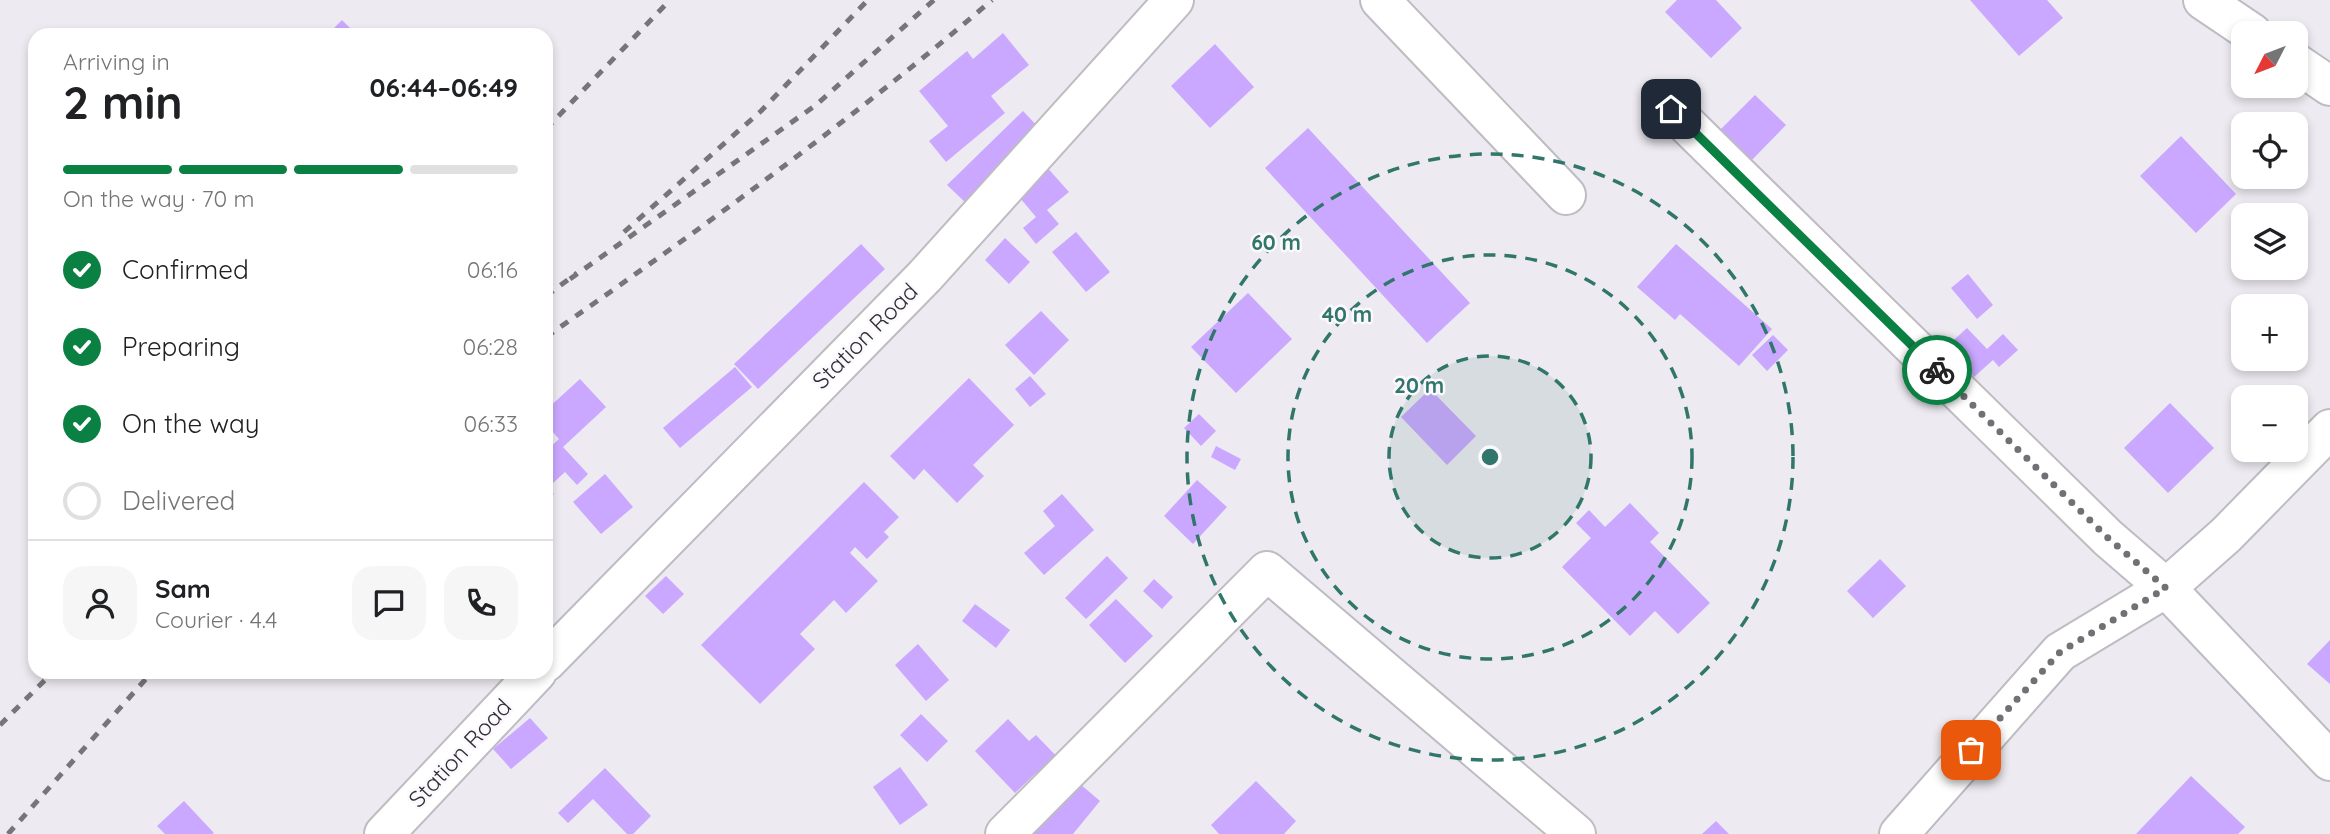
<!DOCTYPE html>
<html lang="en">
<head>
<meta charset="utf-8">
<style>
	:root { --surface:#fff; --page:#f6f6f6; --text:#202124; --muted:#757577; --line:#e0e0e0; --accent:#0b8043 }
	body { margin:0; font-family:Quicksand,sans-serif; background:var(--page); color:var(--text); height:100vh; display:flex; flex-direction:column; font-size:26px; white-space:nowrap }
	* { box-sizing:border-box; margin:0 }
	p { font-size:23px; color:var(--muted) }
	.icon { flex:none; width:38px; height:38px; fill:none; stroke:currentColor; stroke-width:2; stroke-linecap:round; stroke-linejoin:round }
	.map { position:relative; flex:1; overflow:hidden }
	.drawer { position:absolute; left:28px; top:28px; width:525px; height:651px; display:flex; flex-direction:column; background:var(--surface); border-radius:21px; box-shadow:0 4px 10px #0003 }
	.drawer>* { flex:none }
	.needle { width:46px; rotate:228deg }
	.buttons { position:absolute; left:2231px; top:21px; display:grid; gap:14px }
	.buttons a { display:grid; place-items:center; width:77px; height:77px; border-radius:14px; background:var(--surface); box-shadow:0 4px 10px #0003; font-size:35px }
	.pin { position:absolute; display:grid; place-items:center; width:60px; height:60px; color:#fff; margin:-30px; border-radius:14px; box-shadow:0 4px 10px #0006 }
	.courier { position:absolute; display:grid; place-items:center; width:70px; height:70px; margin:-35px; border:5px solid #0b8043; border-radius:50%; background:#fff; color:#222; box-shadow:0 2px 9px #0007 }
	.headline em { font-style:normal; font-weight:700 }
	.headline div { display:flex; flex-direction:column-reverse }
	.headline { display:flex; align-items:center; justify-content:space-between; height:119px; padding:0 35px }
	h1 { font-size:46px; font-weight:700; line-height:52px }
	.bar { display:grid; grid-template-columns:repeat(4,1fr); gap:10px 7px; align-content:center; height:84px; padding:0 35px }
	.bar i { height:9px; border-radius:5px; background:var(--line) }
	.bar .current { background:var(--accent) }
	.bar p { grid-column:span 4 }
	.line { display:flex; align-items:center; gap:18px; padding:0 35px; border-top:2px solid var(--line) }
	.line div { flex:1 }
	.round { display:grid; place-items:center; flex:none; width:74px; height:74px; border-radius:21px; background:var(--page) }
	ol { padding:0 35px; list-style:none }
	li { display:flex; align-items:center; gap:21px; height:77px }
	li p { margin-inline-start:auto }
	li .icon { padding:7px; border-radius:50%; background:var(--accent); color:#fff; stroke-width:4 }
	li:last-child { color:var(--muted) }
	li i { width:38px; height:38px; border:4px solid var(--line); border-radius:50% }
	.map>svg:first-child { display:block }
	.building { fill:#cba8ff }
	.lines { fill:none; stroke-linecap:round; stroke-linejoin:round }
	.minor-casing { stroke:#bebcc2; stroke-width:42 }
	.major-casing { stroke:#bebcc2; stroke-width:42 }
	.minor { stroke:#fff; stroke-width:38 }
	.major { stroke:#fff; stroke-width:38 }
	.rail { stroke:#777579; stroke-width:5; stroke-dasharray:9 9; stroke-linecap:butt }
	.done { stroke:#727074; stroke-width:7; stroke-dasharray:0 12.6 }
	.route { stroke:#0b8043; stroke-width:9 }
	.ring { fill:none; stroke:#31766a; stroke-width:3.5; stroke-dasharray:12 9 }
	.labels { text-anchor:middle; stroke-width:5; stroke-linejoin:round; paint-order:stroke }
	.street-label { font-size:23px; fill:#2f2e30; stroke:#fbf8fe }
	.centre { fill:#31766a; stroke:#fbf8fe; stroke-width:3.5 }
	.ring-label { font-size:21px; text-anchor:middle; font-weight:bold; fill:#31766a; stroke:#fbf8fe; stroke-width:5; stroke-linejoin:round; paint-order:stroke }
</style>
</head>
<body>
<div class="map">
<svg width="2330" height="834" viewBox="0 0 2330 834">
	<rect width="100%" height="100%" fill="#edebf1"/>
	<g class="building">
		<polygon points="1677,0 1716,0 1742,28 1711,58 1665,12"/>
		<polygon points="1970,0 2047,0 2063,18 2019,56"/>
		<polygon points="342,20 357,35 327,35"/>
		<polygon points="1003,33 1029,65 991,96 1005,113 946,162 929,141 948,126 919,91 967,51 973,59"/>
		<polygon points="1215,44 1254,87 1210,128 1171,86"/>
		<polygon points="1755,95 1786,125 1746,166 1715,135"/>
		<polygon points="1023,111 1042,131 968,205 947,185"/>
		<polygon points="1308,128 1470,303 1427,343 1265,168"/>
		<polygon points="2181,136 2236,194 2196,233 2140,176"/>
		<polygon points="1045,165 1069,192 1047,210 1059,224 1036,244 1023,228 1036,217 1014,191"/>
		<polygon points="1076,232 1110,272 1086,292 1052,252"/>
		<polygon points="1005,238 1030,262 1009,284 985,260"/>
		<polygon points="861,244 885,269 758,389 734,364"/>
		<polygon points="1676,244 1772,329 1739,366 1680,314 1675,320 1637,287"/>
		<polygon points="1968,274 1993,305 1977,319 1951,288"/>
		<polygon points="1248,293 1292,339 1236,393 1191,347"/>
		<polygon points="1041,311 1069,340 1034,375 1005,345"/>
		<polygon points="1967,328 1987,349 2003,334 2018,350 1999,367 1993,360 1974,377 1946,347"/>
		<polygon points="1773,335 1788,350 1767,371 1752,355"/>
		<polygon points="735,367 752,387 680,448 663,428"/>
		<polygon points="1030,376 1046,394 1030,407 1015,389"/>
		<polygon points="969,378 1014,425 973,465 984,476 957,503 924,469 914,480 890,456"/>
		<polygon points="580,379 606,407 563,447 588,474 577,485 565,472 552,484 546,478 546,451 559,439 546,424 546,410"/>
		<polygon points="1430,389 1476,436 1447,465 1401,417"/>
		<polygon points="2170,403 2214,448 2168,493 2124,448"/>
		<polygon points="1199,414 1216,431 1201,446 1184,428"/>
		<polygon points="1216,446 1241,459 1235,470 1211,457"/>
		<polygon points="605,474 633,507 601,534 573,502"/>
		<polygon points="1197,480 1227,507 1193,544 1164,516"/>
		<polygon points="864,482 899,517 884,532 889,537 867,559 855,547 850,553 878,581 846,613 834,600 800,634 815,649 760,704 701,645"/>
		<polygon points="546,487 554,494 546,503"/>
		<polygon points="1062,494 1094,530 1044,575 1024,553 1055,526 1043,511"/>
		<polygon points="1630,503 1659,533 1650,542 1710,603 1678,634 1655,611 1630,636 1562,567 1591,538 1576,523 1589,510 1605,527"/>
		<polygon points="1107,556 1128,578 1086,619 1065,598"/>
		<polygon points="1880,559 1906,586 1873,618 1847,591"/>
		<polygon points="666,576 684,594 663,614 645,596"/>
		<polygon points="1154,579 1173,597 1162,609 1143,591"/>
		<polygon points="1116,599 1153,636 1125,663 1089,625"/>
		<polygon points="975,604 1010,630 996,648 962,621"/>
		<polygon points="2330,640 2330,684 2307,664"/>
		<polygon points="918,644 949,680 926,701 895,665"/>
		<polygon points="921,714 948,741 927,762 900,735"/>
		<polygon points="530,718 548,738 511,769 493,749"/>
		<polygon points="1008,719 1029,741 1036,735 1065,765 1046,784 1036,773 1015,793 975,751"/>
		<polygon points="900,767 928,805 900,825 873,787"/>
		<polygon points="605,768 651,816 633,834 627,834 593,799 568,823 558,813"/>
		<polygon points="2191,776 2245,827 2238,834 2136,834"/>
		<polygon points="1073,778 1100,801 1073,834 1027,834"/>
		<polygon points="1256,781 1296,821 1284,834 1219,834 1211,825"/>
		<polygon points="184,801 214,833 212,834 165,834 157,826"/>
		<polygon points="1716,821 1729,834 1702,834"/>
	</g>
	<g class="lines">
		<g class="minor-casing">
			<g id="minor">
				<polyline points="1380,0 1566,195"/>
				<polyline points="1671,109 2108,538 2166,588 2330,761"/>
				<polyline points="546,662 925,276 1174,0"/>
				<polyline points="384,834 537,672"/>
				<polyline points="1005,834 1267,571 1576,834"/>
				<polyline points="1899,834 2060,652 2166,588 2226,535 2330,429"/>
			</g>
		</g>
		<g class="major-casing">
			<g id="major">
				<polyline points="2203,0 2252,33"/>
				<polyline points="2296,63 2330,86"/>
			</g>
		</g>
		<use href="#minor" class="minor"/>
		<use href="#major" class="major"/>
		<g class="rail">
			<polyline points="546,129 670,0"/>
			<polyline points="624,232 761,111 868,0"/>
			<polyline points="570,279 816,105 934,0"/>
			<polyline points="546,296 577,273"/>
			<path d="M546,337C699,230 850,122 992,0"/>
			<polyline points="0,725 53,672"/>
			<polyline points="8,834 152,672"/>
		</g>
	</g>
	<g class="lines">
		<polyline class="done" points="1937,370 2108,538 2166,588 2060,652 1971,750"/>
		<polyline class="route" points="1671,109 1937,370"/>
	</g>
	<circle cx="1490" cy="457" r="101" fill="#31766a" fill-opacity=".12"/>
	<g class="ring">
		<circle cx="1490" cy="457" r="101"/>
		<circle cx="1490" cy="457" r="202"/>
		<circle cx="1490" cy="457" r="303"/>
	</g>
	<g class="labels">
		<g class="street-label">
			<text transform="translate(865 336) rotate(-45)" y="8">Station Road</text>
			<text transform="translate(460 753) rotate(-47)" y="8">Station Road</text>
		</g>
	</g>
	<circle cx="1490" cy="457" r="10" class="centre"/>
	<g class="ring-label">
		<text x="1276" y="250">60 m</text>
		<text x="1347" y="322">40 m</text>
		<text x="1419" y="393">20 m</text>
	</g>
</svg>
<div class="buttons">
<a><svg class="needle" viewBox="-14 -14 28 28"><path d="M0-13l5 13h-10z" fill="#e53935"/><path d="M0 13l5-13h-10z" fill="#757577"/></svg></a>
<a><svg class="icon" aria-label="locate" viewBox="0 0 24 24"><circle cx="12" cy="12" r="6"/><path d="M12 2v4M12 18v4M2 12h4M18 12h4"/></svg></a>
<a><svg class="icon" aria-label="layers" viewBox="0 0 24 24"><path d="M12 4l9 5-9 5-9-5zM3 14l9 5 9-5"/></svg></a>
<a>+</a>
<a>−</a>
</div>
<div class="pin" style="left:1971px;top:750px;background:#ea580c"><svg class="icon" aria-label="bag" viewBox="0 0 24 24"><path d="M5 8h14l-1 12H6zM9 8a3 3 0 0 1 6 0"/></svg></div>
<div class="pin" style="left:1671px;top:109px;background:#1f2937"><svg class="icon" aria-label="home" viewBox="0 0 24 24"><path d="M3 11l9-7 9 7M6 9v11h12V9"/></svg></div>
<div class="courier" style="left:1937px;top:370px"><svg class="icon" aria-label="bike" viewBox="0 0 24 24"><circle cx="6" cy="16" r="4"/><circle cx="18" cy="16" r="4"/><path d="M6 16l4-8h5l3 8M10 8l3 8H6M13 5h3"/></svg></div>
<section class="drawer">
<div class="headline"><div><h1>2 min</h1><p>Arriving in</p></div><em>06:44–06:49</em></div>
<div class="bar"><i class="current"></i><i class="current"></i><i class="current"></i><i></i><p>On the way · 70 m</p></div>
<ol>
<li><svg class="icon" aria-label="check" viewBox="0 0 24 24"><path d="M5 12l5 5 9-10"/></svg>Confirmed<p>06:16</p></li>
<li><svg class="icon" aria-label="check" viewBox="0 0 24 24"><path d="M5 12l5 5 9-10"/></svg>Preparing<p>06:28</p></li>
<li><svg class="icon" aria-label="check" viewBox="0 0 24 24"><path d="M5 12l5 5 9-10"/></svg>On the way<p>06:33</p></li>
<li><i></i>Delivered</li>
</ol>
<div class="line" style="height:126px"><a class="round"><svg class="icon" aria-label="person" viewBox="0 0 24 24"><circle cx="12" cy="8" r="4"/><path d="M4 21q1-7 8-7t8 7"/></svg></a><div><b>Sam</b><p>Courier · 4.4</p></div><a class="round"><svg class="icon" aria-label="chat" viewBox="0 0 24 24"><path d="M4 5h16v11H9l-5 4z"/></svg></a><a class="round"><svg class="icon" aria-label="phone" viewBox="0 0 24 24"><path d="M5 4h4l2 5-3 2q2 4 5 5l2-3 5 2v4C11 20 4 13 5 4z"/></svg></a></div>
</section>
</div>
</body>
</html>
